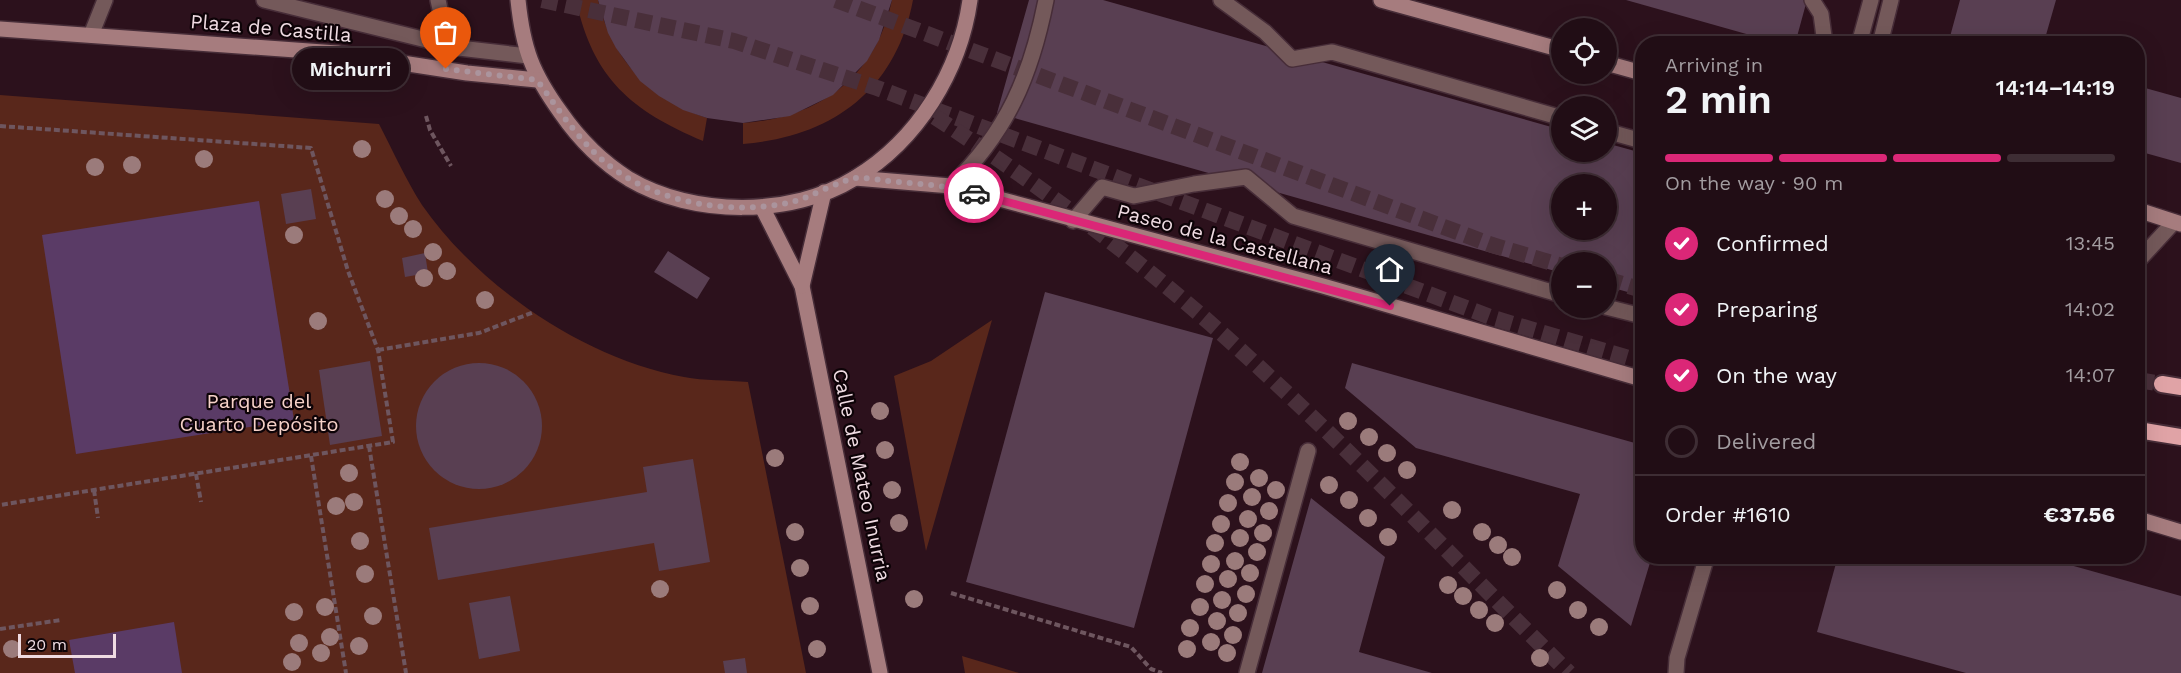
<!DOCTYPE html>
<html lang="en">
<head>
<meta charset="utf-8">
<style>
	:root { --surface:#210d15; --page:#29161e; --text:#f1f3f6; --muted:#a29ca0; --line:#3e2d34; --accent:#db2777 }
	body { margin:0; font-family:"Work Sans",sans-serif; background:var(--page); color:var(--text); height:100vh; display:flex; flex-direction:column; font-size:22px; white-space:nowrap }
	* { box-sizing:border-box; margin:0 }
	p { font-size:20px; color:var(--muted) }
	.icon { flex:none; width:33px; height:33px; fill:none; stroke:currentColor; stroke-width:2; stroke-linecap:round; stroke-linejoin:round }
	.map { position:relative; flex:1; overflow:hidden }
	.sheet { position:absolute; left:1635px; top:36px; width:510px; height:528px; display:flex; flex-direction:column; background:var(--surface); border-radius:24px; box-shadow:0 6px 24px #0002,0 0 0 2px var(--line) }
	.sheet>* { flex:none }
	.controls { position:absolute; left:1551px; top:18px; display:grid; gap:12px }
	.controls a { display:grid; place-items:center; width:66px; height:66px; border-radius:50%; background:var(--surface); box-shadow:0 6px 24px #0002,0 0 0 2px var(--line); font-size:30px }
	.scale { position:absolute; left:18px; bottom:15px; width:98px; box-sizing:border-box; padding-left:6px; border:3px solid #efdbe2; border-top:0; font-size:16px; line-height:21px; white-space:nowrap; color:#efdbe2; -webkit-text-stroke:4px #0d0307; paint-order:stroke }
	.pin { position:absolute; display:grid; place-items:center; width:51px; height:51px; color:#fff; margin:-62px -26px; border-radius:50% 50% 50% 0; rotate:-45deg; box-shadow:0 0 6px #0007 }
	.pin .icon { rotate:45deg }
	.courier { position:absolute; display:grid; place-items:center; width:60px; height:60px; margin:-30px; border:4px solid #db2777; border-radius:50%; background:#fff; color:#222; box-shadow:0 2px 8px #0007 }
	.bubble { position:absolute; height:42px; border-radius:21px; background:var(--surface); box-shadow:0 6px 24px #0002,0 0 0 2px var(--line); font-size:20px; font-weight:600; line-height:42px; text-align:center }
	.overview em { font-style:normal; font-weight:600 }
	.overview div { display:flex; flex-direction:column-reverse }
	.overview { display:flex; align-items:center; justify-content:space-between; height:102px; padding:0 30px }
	h1 { font-size:39px; font-weight:600; line-height:45px }
	.bar { display:grid; grid-template-columns:repeat(4,1fr); gap:9px 6px; align-content:center; height:72px; padding:0 30px }
	.bar i { height:8px; border-radius:4px; background:var(--line) }
	.bar .active { background:var(--accent) }
	.bar p { grid-column:span 4 }
	.line { display:flex; align-items:center; gap:15px; padding:0 30px; border-top:2px solid var(--line) }
	.line div { flex:1 }
	ol { padding:0 30px; list-style:none }
	li { display:flex; align-items:center; gap:18px; height:66px }
	li p { margin-inline-start:auto }
	li .icon { padding:6px; border-radius:50%; background:var(--accent); color:#fff; stroke-width:4 }
	li:last-child { color:var(--muted) }
	li i { width:33px; height:33px; border:3px solid var(--line); border-radius:50% }
	.map>svg:first-child { display:block }
	.green { fill:#59271b }
	.water { fill:#5a3b66 }
	.building { fill:#593f52; fill-rule:evenodd }
	.lines { fill:none; stroke-linecap:round; stroke-linejoin:round }
	.trunk-tunnel { stroke:#492f3a; stroke-width:16; stroke-dasharray:16 8; stroke-linecap:butt }
	.service-casing { stroke:#472d38; stroke-width:18 }
	.pedestrian-casing { stroke:#472d38; stroke-width:18 }
	.minor-casing { stroke:#472d38; stroke-width:18 }
	.secondary-casing { stroke:#472d38; stroke-width:18 }
	.trunk-casing { stroke:#472d38; stroke-width:20 }
	.path { stroke:#6e565f; stroke-width:4; stroke-dasharray:6 3; stroke-linecap:butt }
	.service { stroke:#74595a; stroke-width:15 }
	.pedestrian { stroke:#74595a; stroke-width:15 }
	.minor { stroke:#74595a; stroke-width:15 }
	.secondary { stroke:#a67c7e; stroke-width:15 }
	.trunk { stroke:#e0a3a6; stroke-width:16 }
	.tree { fill:#9b7b7b }
	.done { stroke:#ab949d; stroke-width:6; stroke-dasharray:0 10.8 }
	.route { stroke:#db2777; stroke-width:8 }
	.labels { text-anchor:middle; stroke-width:4.5; stroke-linejoin:round; paint-order:stroke }
	.street-label { font-size:20px; fill:#efdbe2; stroke:#0d0307 }
	.park-label { font-size:20px; fill:#f6d1c8; stroke:#0d0307 }
</style>
</head>
<body>
<div class="map">
<svg width="2181" height="673" viewBox="0 0 2181 673">
	<rect width="100%" height="100%" fill="#2c111c"/>
	<g class="green">
		<path d="M576,0H598C612,60 650,99 707,118L703,141C632,111 593,79 576,0Z"/>
		<path d="M892,0H913C896,91 831,137 743,144V123C819,118 876,77 892,0Z"/>
		<path d="M0,95L379,124C393,151 406,180 422,205C479,287 585,359 684,377C704,381 727,380 748,382L806,673H0Z"/>
		<polygon points="992,320 926,551 894,376 931,361"/>
		<polygon points="962,656 1019,673 965,673"/>
	</g>
	<g class="water">
		<polygon points="259,201 294,420 76,454 42,235"/>
		<polygon points="174,622 182,673 75,673 69,640"/>
	</g>
	<g class="building">
		<polygon points="598,0 892,0 879,40 867,61 833,95 790,116 743,123 707,118 683,110 659,96 640,81 616,48 608,33"/>
		<path d="M1029,0H1103L1562,130V152H1606V143L1642,153V296L1606,286V262H1562V273L997,113ZM1562,184H1606V230H1562Z"/>
		<polygon points="1626,0 1807,0 1795,44 1782,44"/>
		<polygon points="1960,0 2056,0 2046,35 2041,34 2038,44 1948,44"/>
		<polygon points="2138,86 2181,98 2181,163 2138,151"/>
		<polygon points="311,189 316,219 286,224 281,194"/>
		<polygon points="668,251 710,278 697,299 654,272"/>
		<polygon points="425,253 428,273 405,277 402,258"/>
		<polygon points="1045,292 1213,338 1134,628 966,582"/>
		<polygon points="370,361 382,436 330,445 319,370"/>
		<circle cx="479" cy="426" r="63"/>
		<polygon points="1352,363 1642,445 1642,556 1652,556 1631,626 1558,566 1580,494 1416,448 1345,388"/>
		<polygon points="693,459 710,562 659,571 654,543 438,580 429,528 647,492 643,467"/>
		<polygon points="1311,498 1385,557 1359,652 1432,673 1262,673"/>
		<polygon points="1838,556 2038,556 2181,596 2181,673 1966,673 1817,632"/>
		<polygon points="510,596 520,651 479,659 469,603"/>
		<polygon points="745,658 747,673 725,673 723,661"/>
	</g>
	<g class="lines">
		<g class="trunk-tunnel">
			<polyline points="542,0 734,41 877,88 1493,318 1642,362"/>
			<polyline points="836,0 1492,245 1562,266"/>
			<path d="M935,117C1032,180 1124,248 1211,324C1336,434 1451,556 1569,673"/>
			<polyline points="1606,279 1642,290"/>
			<polyline points="2138,380 2162,384"/>
		</g>
		<g class="service-casing">
			<g id="service">
				<polyline points="264,0 459,48 528,56"/>
				<polyline points="438,0 445,32 459,48"/>
				<polyline points="1221,0 1265,32 1292,59 1332,52 1562,118"/>
				<polyline points="1812,0 1821,14 1825,44"/>
				<polyline points="1859,44 1871,0"/>
				<polyline points="1606,131 1642,141"/>
				<path d="M951,186C1007,132 1031,76 1046,0"/>
				<polyline points="1073,221 1102,187 1134,196 1194,184 1246,177 1293,216 1562,295"/>
				<polyline points="1606,307 1642,316"/>
			</g>
		</g>
		<g class="pedestrian-casing">
			<polyline id="pedestrian" points="1247,673 1308,451"/>
		</g>
		<g class="minor-casing">
			<g id="minor">
				<polyline points="91,35 105,0"/>
				<polyline points="1880,44 1891,0"/>
				<polyline points="2138,261 2174,222"/>
				<polyline points="1676,673 1677,658 1707,556"/>
			</g>
		</g>
		<g class="secondary-casing">
			<g id="secondary">
				<path d="M518,0C523,49 532,73 561,113C579,139 602,162 629,179C693,217 792,217 855,178C918,140 960,71 970,0"/>
				<polyline points="1381,0 1562,50"/>
				<polyline points="0,29 337,53 467,73 537,80"/>
				<polyline points="1606,63 1642,73"/>
				<polyline points="855,178 951,186 1323,286 1642,379"/>
				<polyline points="762,207 802,286 880,673"/>
				<polyline points="2138,210 2181,224"/>
				<polyline points="802,286 824,192"/>
				<polyline points="2138,519 2181,532"/>
			</g>
		</g>
		<g class="trunk-casing">
			<g id="trunk">
				<polyline points="2162,384 2181,387"/>
				<polyline points="2144,431 2181,437"/>
			</g>
		</g>
		<g class="path">
			<polyline points="426,116 430,130 451,166"/>
			<polyline points="0,126 311,148 348,271 378,350 393,442 0,505"/>
			<polyline points="378,350 479,333 534,312"/>
			<polyline points="369,446 406,673"/>
			<polyline points="311,456 346,673"/>
			<polyline points="196,474 201,502"/>
			<polyline points="94,490 98,518"/>
			<polyline points="951,593 1131,647 1151,669 1162,673"/>
			<polyline points="0,629 61,620"/>
		</g>
		<use href="#service" class="service"/>
		<use href="#pedestrian" class="pedestrian"/>
		<use href="#minor" class="minor"/>
		<use href="#secondary" class="secondary"/>
		<use href="#trunk" class="trunk"/>
	</g>
	<g class="tree">
		<circle cx="362" cy="149" r="9"/>
		<circle cx="204" cy="159" r="9"/>
		<circle cx="132" cy="165" r="9"/>
		<circle cx="95" cy="167" r="9"/>
		<circle cx="385" cy="199" r="9"/>
		<circle cx="399" cy="216" r="9"/>
		<circle cx="413" cy="229" r="9"/>
		<circle cx="294" cy="235" r="9"/>
		<circle cx="433" cy="252" r="9"/>
		<circle cx="447" cy="271" r="9"/>
		<circle cx="424" cy="278" r="9"/>
		<circle cx="485" cy="300" r="9"/>
		<circle cx="318" cy="321" r="9"/>
		<circle cx="880" cy="411" r="9"/>
		<circle cx="1348" cy="421" r="9"/>
		<circle cx="1369" cy="437" r="9"/>
		<circle cx="885" cy="450" r="9"/>
		<circle cx="1387" cy="453" r="9"/>
		<circle cx="775" cy="458" r="9"/>
		<circle cx="1240" cy="462" r="9"/>
		<circle cx="1407" cy="470" r="9"/>
		<circle cx="349" cy="473" r="9"/>
		<circle cx="1259" cy="478" r="9"/>
		<circle cx="1235" cy="482" r="9"/>
		<circle cx="1329" cy="485" r="9"/>
		<circle cx="892" cy="490" r="9"/>
		<circle cx="1276" cy="490" r="9"/>
		<circle cx="1252" cy="497" r="9"/>
		<circle cx="1349" cy="500" r="9"/>
		<circle cx="354" cy="502" r="9"/>
		<circle cx="1228" cy="503" r="9"/>
		<circle cx="336" cy="506" r="9"/>
		<circle cx="1452" cy="510" r="9"/>
		<circle cx="1269" cy="511" r="9"/>
		<circle cx="1368" cy="518" r="9"/>
		<circle cx="1248" cy="519" r="9"/>
		<circle cx="899" cy="523" r="9"/>
		<circle cx="1221" cy="524" r="9"/>
		<circle cx="795" cy="532" r="9"/>
		<circle cx="1482" cy="532" r="9"/>
		<circle cx="1263" cy="533" r="9"/>
		<circle cx="1388" cy="537" r="9"/>
		<circle cx="1240" cy="538" r="9"/>
		<circle cx="360" cy="541" r="9"/>
		<circle cx="1215" cy="543" r="9"/>
		<circle cx="1498" cy="545" r="9"/>
		<circle cx="1257" cy="552" r="9"/>
		<circle cx="1512" cy="557" r="9"/>
		<circle cx="1235" cy="561" r="9"/>
		<circle cx="1211" cy="564" r="9"/>
		<circle cx="800" cy="568" r="9"/>
		<circle cx="1250" cy="573" r="9"/>
		<circle cx="365" cy="574" r="9"/>
		<circle cx="1228" cy="579" r="9"/>
		<circle cx="1205" cy="584" r="9"/>
		<circle cx="1448" cy="585" r="9"/>
		<circle cx="660" cy="589" r="9"/>
		<circle cx="1557" cy="590" r="9"/>
		<circle cx="1246" cy="594" r="9"/>
		<circle cx="1463" cy="596" r="9"/>
		<circle cx="914" cy="599" r="9"/>
		<circle cx="1222" cy="600" r="9"/>
		<circle cx="810" cy="606" r="9"/>
		<circle cx="325" cy="607" r="9"/>
		<circle cx="1200" cy="607" r="9"/>
		<circle cx="1479" cy="610" r="9"/>
		<circle cx="1578" cy="610" r="9"/>
		<circle cx="294" cy="612" r="9"/>
		<circle cx="1238" cy="613" r="9"/>
		<circle cx="373" cy="616" r="9"/>
		<circle cx="1217" cy="621" r="9"/>
		<circle cx="1495" cy="623" r="9"/>
		<circle cx="1599" cy="627" r="9"/>
		<circle cx="1190" cy="628" r="9"/>
		<circle cx="1233" cy="635" r="9"/>
		<circle cx="330" cy="637" r="9"/>
		<circle cx="1211" cy="642" r="9"/>
		<circle cx="299" cy="643" r="9"/>
		<circle cx="359" cy="646" r="9"/>
		<circle cx="12" cy="649" r="9"/>
		<circle cx="817" cy="649" r="9"/>
		<circle cx="1187" cy="649" r="9"/>
		<circle cx="321" cy="653" r="9"/>
		<circle cx="1227" cy="653" r="9"/>
		<circle cx="1540" cy="658" r="9"/>
		<circle cx="292" cy="662" r="9"/>
	</g>
	<g class="lines">
		<path class="done" d="M446,69L537,80C556,106 573,132 597,155C645,201 724,216 788,203C808,199 840,180 856,178C866,177 878,180 888,181C917,184 946,185 974,193"/>
		<polyline class="route" points="974,193 1390,306"/>
	</g>
	<g class="labels">
		<g class="street-label">
			<text transform="translate(271 28) rotate(5)" y="7">Plaza de Castilla</text>
			<text transform="translate(1225 239) rotate(15)" y="7">Paseo de la Castellana</text>
			<text transform="translate(862 475) rotate(78)" y="7">Calle de Mateo Inurria</text>
		</g>
		<g class="park-label">
			<text x="259" y="408">Parque del<tspan x="259" dy="23">Cuarto Depósito</tspan></text>
		</g>
	</g>
</svg>
<div class="controls">
<a><svg class="icon" aria-label="locate" viewBox="0 0 24 24"><circle cx="12" cy="12" r="6"/><path d="M12 2v4M12 18v4M2 12h4M18 12h4"/></svg></a>
<a><svg class="icon" aria-label="layers" viewBox="0 0 24 24"><path d="M12 4l9 5-9 5-9-5zM3 14l9 5 9-5"/></svg></a>
<a>+</a>
<a>−</a>
</div>
<div class="scale">20 m</div>
<div class="pin" style="left:446px;top:69px;background:#ea580c"><svg class="icon" aria-label="bag" viewBox="0 0 24 24"><path d="M5 8h14l-1 12H6zM9 8a3 3 0 0 1 6 0"/></svg></div>
<div class="pin" style="left:1390px;top:306px;background:#1f2937"><svg class="icon" aria-label="home" viewBox="0 0 24 24"><path d="M3 11l9-7 9 7M6 9v11h12V9"/></svg></div>
<div class="courier" style="left:974px;top:193px"><svg class="icon" aria-label="car" viewBox="0 0 24 24"><path d="M5 17H2v-5l4-1 3-4h7l3 4 3 1v5h-3M9 17h6M6 11h13"/><circle cx="7" cy="17" r="2"/><circle cx="17" cy="17" r="2"/></svg></div>
<div class="bubble" style="left:292px;top:48px;width:117px">Michurri</div>
<section class="sheet">
<div class="overview"><div><h1>2 min</h1><p>Arriving in</p></div><em>14:14–14:19</em></div>
<div class="bar"><i class="active"></i><i class="active"></i><i class="active"></i><i></i><p>On the way · 90 m</p></div>
<ol>
<li><svg class="icon" aria-label="check" viewBox="0 0 24 24"><path d="M5 12l5 5 9-10"/></svg>Confirmed<p>13:45</p></li>
<li><svg class="icon" aria-label="check" viewBox="0 0 24 24"><path d="M5 12l5 5 9-10"/></svg>Preparing<p>14:02</p></li>
<li><svg class="icon" aria-label="check" viewBox="0 0 24 24"><path d="M5 12l5 5 9-10"/></svg>On the way<p>14:07</p></li>
<li><i></i>Delivered</li>
</ol>
<div class="line" style="height:78px"><div>Order #1610</div><b>€37.56</b></div>
</section>
</div>
</body>
</html>
